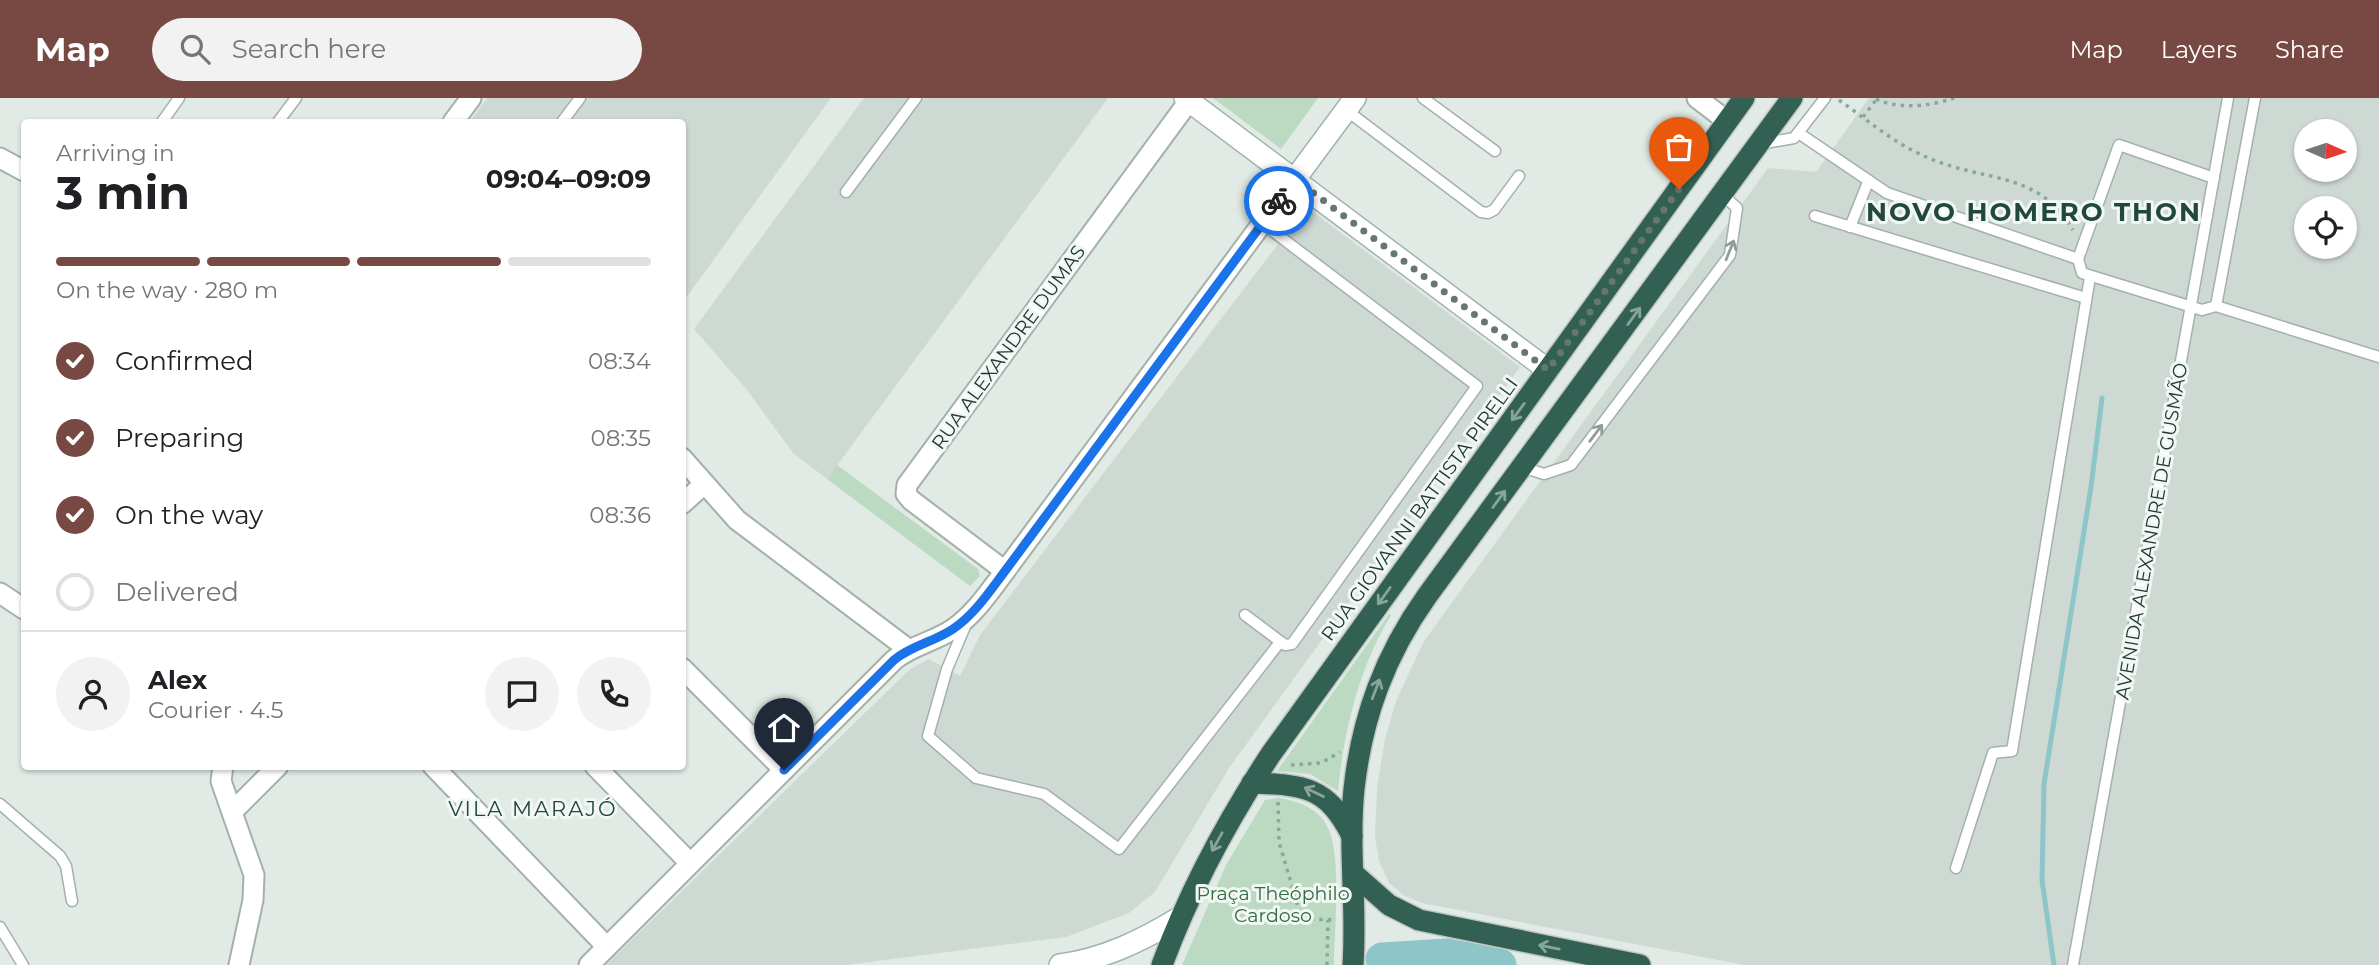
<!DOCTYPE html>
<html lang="en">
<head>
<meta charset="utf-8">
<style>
	:root { --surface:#fff; --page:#f2f2f2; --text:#202124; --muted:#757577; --line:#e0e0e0; --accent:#784942 }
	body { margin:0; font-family:Montserrat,sans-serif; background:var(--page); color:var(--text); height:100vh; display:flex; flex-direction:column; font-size:26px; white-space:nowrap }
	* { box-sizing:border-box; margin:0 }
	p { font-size:23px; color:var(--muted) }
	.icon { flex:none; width:38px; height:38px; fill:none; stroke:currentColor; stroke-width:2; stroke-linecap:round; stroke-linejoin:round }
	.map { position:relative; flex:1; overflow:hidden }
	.panel { position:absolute; left:21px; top:21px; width:665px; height:651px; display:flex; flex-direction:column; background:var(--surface); border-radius:7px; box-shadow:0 2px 5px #0004 }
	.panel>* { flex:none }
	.needle { width:46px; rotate:93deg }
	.controls { position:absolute; left:2294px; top:21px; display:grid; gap:14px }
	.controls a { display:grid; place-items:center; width:63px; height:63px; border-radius:50%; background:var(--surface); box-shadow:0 2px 5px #0004; font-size:35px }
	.pin { position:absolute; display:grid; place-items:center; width:60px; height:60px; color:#fff; margin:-72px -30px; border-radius:50% 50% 50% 0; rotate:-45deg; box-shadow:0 0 7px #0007 }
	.pin .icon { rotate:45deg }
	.courier { position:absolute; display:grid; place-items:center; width:70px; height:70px; margin:-35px; border:5px solid #1a73e8; border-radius:50%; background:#fff; color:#222; box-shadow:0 2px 9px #0007 }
	.summary em { font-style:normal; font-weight:700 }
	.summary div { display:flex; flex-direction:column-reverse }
	.summary { display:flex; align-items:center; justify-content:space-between; height:119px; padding:0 35px }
	h1 { font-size:46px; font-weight:700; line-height:52px }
	.bar { display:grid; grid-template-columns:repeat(4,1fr); gap:10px 7px; align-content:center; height:84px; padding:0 35px }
	.bar i { height:9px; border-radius:5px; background:var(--line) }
	.bar .selected { background:var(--accent) }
	.bar p { grid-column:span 4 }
	.line { display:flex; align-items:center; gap:18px; padding:0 35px; border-top:2px solid var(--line) }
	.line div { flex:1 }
	.round { display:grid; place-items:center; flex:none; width:74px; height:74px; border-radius:37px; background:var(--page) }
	ol { padding:0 35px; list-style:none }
	li { display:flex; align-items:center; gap:21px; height:77px }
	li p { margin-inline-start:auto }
	li .icon { padding:7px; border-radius:50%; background:var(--accent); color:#fff; stroke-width:4 }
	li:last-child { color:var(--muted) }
	li i { width:38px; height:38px; border:4px solid var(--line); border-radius:50% }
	header { display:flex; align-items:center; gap:42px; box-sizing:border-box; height:98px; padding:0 35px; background:var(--accent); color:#fff }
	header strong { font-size:33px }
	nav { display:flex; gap:38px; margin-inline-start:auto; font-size:24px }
	.search { width:490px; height:63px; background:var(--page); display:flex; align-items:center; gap:18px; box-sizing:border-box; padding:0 24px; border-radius:38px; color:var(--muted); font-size:26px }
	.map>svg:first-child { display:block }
	.built { fill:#cfd9d4; fill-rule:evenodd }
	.green { fill:#bcd9c1 }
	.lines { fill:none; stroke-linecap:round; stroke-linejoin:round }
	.stream { stroke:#8ec5c9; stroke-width:5 }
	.river { stroke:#8ec5c9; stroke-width:33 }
	.lane-casing { stroke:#a4b1ab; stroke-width:13 }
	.street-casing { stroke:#a4b1ab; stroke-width:23 }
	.secondary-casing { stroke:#a1b4ac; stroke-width:24 }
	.highway-casing { stroke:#c1c7c5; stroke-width:24 }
	.path { stroke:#84aa9b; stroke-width:3.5; stroke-dasharray:3.5 5; stroke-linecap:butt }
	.lane { stroke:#fff; stroke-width:10 }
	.street { stroke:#fff; stroke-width:19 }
	.secondary { stroke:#fff; stroke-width:21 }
	.highway { stroke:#326153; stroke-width:21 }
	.oneway { stroke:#919c98 }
	.oneway2 { stroke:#88a49b }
	.done { stroke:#667670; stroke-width:7; stroke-dasharray:0 12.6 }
	.route { stroke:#1a73e8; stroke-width:9 }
	.labels { text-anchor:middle; stroke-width:6; stroke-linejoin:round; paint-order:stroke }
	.street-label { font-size:19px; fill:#233831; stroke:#f1f7f3 }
	.park-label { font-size:19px; fill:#326b43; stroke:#f1f7f3 }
	.neighbourhood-label { font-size:21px; letter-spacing:2px; fill:#21483b; stroke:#f1f7f3 }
	.district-label { font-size:26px; font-weight:bold; letter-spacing:2px; fill:#21483b; stroke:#f1f7f3 }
</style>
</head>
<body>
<header>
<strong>Map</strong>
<div class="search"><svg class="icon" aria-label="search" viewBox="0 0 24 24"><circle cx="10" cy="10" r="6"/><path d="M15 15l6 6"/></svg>Search here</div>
<nav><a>Map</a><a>Layers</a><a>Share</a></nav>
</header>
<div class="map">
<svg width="2379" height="867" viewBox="0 0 2379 867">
	<rect width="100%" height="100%" fill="#e1eae5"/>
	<g class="built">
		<polygon points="487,0 831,0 683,204 682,24 470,24"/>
		<polygon points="864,0 1108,0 827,381 793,355 747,292 694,231"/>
		<path d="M1869,0H2379V867H1744L1422,805L1405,798L1389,785L1379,763L1375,739L1377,690L1385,641L1396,603L1424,543L1768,70L1816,74ZM2306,33H2345V72H2306ZM2306,110H2345V149H2306Z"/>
		<polygon points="1309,111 1520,269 1229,670 1155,794 1129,815 1066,839 845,867 606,867 910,571 929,561 960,578 980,537 1304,112"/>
	</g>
	<g class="green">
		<polygon points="1213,0 1318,0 1281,51"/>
		<polygon points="837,367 978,471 980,478 970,488 827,381"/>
		<path d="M1389,516L1391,517C1359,570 1344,632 1338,693L1310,676L1277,673Z"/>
		<path d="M1278,700C1298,703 1319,710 1328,730C1342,759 1334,833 1334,867H1182L1226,767L1265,702Z"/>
	</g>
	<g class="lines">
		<polyline class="stream" points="2054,867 2042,782 2044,686 2091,389 2102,300"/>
		<polyline class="river" points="1382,861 1447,857 1500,867"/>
		<g class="lane-casing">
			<g id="lane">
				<polyline points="1423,0 1495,53"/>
				<polyline points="1346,12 1481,114 1488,115 1494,112 1519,78"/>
				<polyline points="162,24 179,0"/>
				<polyline points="278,24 296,0"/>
				<polyline points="562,24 580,0"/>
				<polyline points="1800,36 1887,95 2078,161"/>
				<polyline points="1760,46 1794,40 1825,0"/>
				<polyline points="2214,80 2119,47 2078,161 2082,175 2202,212 2216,208 2255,0"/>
				<polyline points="846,94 916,0"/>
				<polyline points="1815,118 2086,200"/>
				<polyline points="1850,129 1868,84"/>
				<polyline points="2216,208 2379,259"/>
				<polyline points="1522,369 1544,376 1571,367 1730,157 1737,110 1723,97"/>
				<polyline points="1245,517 1285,547 1292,546 1477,288 1262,125"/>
				<polyline points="966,526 947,571 928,638 976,680 1044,696 1119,751 1280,544"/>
				<polyline points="0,706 60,758 66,768 72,803"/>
				<polyline points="1956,770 1993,655 2012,653 2090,179"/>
				<polyline points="0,829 23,867"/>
				<polyline points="2073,867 2228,0"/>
			</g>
		</g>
		<g class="street-casing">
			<g id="street">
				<polyline points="1697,0 1727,23"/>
				<polyline points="453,24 471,0"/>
				<polyline points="0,60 24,73"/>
				<polyline points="682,360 737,422 908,551"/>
				<polyline points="682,406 703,387"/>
				<polyline points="1005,473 911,402 906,396 907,387 1189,3"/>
				<polyline points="0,495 24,511"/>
				<polyline points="682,570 784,672"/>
				<polyline points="223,668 221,683 254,777 253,802 239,867"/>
				<polyline points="433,668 607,849"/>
				<polyline points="595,668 690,765"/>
				<polyline points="232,714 278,668"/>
				<path d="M589,867L894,562C912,547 934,544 953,531C974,517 990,493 1005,473L1295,81"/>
			</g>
		</g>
		<g class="secondary-casing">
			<g id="secondary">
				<polyline points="1185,0 1548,272"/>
				<polyline points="1295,81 1355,0"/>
				<path d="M1060,867C1104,861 1141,843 1179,820"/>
			</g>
		</g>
		<g class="highway-casing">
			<g id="highway">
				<path d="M1252,685C1304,687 1327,688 1352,738"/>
				<polyline points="1354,776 1389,807 1419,822 1640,867"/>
				<path d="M1162,867C1190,791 1227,723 1271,656L1744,0"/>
				<path d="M1353,867C1357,808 1348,749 1354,691C1362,619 1385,557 1427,498L1792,0"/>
			</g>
		</g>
		<g class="path">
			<path d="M1876,1C1899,12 1931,8 1954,0"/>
			<path d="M1839,2C1866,21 1894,45 1924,58C1982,85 2038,71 2073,132"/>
			<polyline points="1863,19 1876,2"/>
			<polyline points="1291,667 1321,665 1340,654"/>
			<polyline points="1278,704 1279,744 1299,812 1305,821 1336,822"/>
			<polyline points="1327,867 1328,822"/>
		</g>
		<use href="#lane" class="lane"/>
		<use href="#street" class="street"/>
		<use href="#secondary" class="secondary"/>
		<use href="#highway" class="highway"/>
	</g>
	<defs><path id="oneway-shaft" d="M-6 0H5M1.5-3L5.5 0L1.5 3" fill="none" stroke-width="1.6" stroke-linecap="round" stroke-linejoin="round" transform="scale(1.75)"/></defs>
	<g class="oneway">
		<use href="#oneway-shaft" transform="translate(1730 152) rotate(-68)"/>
		<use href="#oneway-shaft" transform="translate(1596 335) rotate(-53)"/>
	</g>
	<g class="oneway2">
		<use href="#oneway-shaft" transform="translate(1634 218) rotate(-54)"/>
		<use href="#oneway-shaft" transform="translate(1518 314) rotate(126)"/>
		<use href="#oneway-shaft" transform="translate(1499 401) rotate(-54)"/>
		<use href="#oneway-shaft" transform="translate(1384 498) rotate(126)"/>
		<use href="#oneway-shaft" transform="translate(1376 591) rotate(-69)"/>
		<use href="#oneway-shaft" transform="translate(1314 694) rotate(-154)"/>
		<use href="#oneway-shaft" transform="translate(1217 744) rotate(119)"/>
		<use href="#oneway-shaft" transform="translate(1549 849) rotate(-169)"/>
	</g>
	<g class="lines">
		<polyline class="done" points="1279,103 1295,81 1548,272 1679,91"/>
		<path class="route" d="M784,672L894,562C912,547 934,544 953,531C974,517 990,493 1005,473L1279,103"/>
	</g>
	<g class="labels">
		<g class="street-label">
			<text transform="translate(1008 249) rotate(-54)" y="7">RUA ALEXANDRE DUMAS</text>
			<text transform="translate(1419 411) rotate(-54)" y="7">RUA GIOVANNI BATTISTA PIRELLI</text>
			<text transform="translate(2151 433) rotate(-80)" y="7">AVENIDA ALEXANDRE DE GUSMÃO</text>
		</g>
		<g class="park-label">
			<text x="1273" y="802">Praça Theóphilo<tspan x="1273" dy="22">Cardoso</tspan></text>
		</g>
		<g class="neighbourhood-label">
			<text x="533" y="718">VILA MARAJÓ</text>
		</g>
		<g class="district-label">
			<text x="2034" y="123">NOVO HOMERO THON</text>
		</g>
	</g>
</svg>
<div class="controls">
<a><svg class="needle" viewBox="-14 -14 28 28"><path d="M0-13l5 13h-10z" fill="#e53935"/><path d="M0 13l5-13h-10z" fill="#757577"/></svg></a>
<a><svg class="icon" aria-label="locate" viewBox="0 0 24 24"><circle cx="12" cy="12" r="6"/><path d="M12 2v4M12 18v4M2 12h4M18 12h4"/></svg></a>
</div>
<div class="pin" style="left:1679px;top:91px;background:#ea580c"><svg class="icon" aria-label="bag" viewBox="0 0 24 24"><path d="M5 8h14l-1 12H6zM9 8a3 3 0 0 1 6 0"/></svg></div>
<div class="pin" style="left:784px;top:672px;background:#1f2937"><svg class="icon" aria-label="home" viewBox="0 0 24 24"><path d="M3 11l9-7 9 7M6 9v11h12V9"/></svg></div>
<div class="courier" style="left:1279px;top:103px"><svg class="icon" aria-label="bike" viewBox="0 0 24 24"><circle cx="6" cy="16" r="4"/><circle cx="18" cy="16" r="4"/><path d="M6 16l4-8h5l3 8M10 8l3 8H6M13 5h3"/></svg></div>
<section class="panel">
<div class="summary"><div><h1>3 min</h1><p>Arriving in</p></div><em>09:04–09:09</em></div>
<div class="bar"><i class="selected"></i><i class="selected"></i><i class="selected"></i><i></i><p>On the way · 280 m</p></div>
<ol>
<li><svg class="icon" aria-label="check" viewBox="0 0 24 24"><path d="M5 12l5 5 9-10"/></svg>Confirmed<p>08:34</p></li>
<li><svg class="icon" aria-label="check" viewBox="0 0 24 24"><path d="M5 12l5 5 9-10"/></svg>Preparing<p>08:35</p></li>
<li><svg class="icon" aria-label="check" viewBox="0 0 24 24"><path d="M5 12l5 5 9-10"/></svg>On the way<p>08:36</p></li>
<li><i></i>Delivered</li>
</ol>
<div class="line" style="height:126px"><a class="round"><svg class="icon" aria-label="person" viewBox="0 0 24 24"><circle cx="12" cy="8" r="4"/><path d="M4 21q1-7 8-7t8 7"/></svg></a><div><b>Alex</b><p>Courier · 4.5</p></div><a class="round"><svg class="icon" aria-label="chat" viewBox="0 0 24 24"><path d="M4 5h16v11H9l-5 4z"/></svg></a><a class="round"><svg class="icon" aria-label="phone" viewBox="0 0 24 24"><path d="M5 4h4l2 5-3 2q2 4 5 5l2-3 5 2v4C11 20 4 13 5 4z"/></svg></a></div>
</section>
</div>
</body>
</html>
